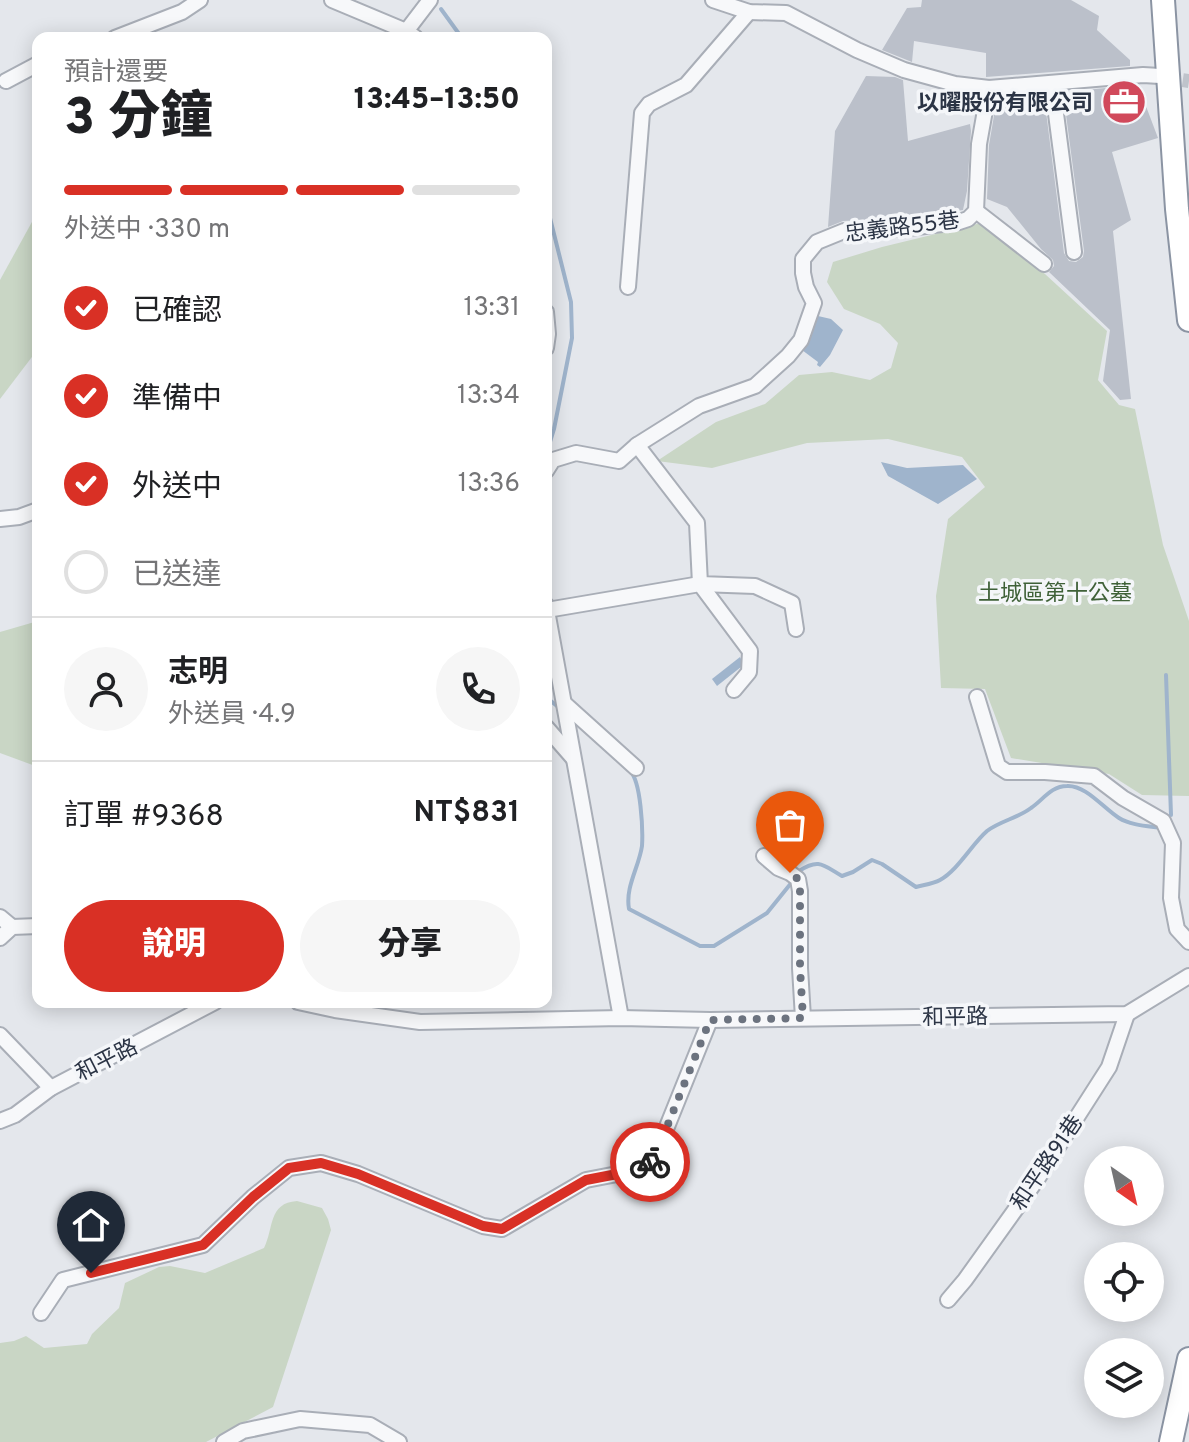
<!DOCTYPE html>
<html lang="zh-TW">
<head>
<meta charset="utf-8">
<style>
	:root { --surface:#fff; --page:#f6f6f6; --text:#202124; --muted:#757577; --line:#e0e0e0; --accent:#d93025 }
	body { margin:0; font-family:Overpass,"Noto Sans TC",sans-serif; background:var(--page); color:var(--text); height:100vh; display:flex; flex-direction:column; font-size:30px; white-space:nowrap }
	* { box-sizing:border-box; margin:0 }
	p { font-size:26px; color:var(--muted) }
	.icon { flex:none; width:44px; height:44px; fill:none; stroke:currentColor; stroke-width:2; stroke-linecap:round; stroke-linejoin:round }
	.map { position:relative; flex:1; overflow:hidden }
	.panel { position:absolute; left:32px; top:32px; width:520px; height:976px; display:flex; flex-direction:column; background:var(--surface); border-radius:16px; box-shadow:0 4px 20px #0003 }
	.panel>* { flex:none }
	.needle { width:52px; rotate:146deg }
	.controls { position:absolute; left:1084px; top:1146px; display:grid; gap:16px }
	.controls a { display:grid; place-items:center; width:80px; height:80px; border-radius:50%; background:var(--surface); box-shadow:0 4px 20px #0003; font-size:40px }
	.pin { position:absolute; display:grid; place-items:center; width:68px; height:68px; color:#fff; margin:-82px -34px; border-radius:50% 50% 50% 0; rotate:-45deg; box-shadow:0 0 8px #0007 }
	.pin .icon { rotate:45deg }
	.courier { position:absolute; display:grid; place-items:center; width:80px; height:80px; margin:-40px; border:6px solid #d93025; border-radius:50%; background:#fff; color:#222; box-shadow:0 2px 10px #0007 }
	.head em { font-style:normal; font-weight:800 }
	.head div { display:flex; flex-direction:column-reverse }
	.head { display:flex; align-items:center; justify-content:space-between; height:136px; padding:0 32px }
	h1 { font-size:52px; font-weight:800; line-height:60px }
	.bar { display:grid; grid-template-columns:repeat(4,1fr); gap:12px 8px; align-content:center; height:96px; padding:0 32px }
	.bar i { height:10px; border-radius:6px; background:var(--line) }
	.bar .active { background:var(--accent) }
	.bar p { grid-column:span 4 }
	.line { display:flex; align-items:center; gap:20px; padding:0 32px; border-top:2px solid var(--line) }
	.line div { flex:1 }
	.round { display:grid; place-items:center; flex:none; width:84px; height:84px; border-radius:42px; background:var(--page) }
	ol { padding:0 32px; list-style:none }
	li { display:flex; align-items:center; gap:24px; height:88px }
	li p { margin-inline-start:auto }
	li .icon { padding:8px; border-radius:50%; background:var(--accent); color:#fff; stroke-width:4 }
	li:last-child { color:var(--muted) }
	li i { width:44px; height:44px; border:4px solid var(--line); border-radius:50% }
	.button { display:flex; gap:16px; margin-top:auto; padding:16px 32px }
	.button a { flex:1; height:92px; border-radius:48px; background:var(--accent); color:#fff; font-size:32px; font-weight:800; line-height:92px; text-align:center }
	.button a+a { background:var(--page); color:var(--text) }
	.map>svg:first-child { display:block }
	.green { fill:#c9d6c5 }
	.water { fill:#9fb4cc }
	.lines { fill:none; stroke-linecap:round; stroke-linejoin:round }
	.stream { stroke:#9fb4cc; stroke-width:4 }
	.building { fill:#bbc0ca }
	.minor-tunnel { stroke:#bfc3cb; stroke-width:14; stroke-dasharray:14 7; stroke-linecap:butt }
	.minor-casing { stroke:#a9aeb7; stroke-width:18 }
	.highway-casing { stroke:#8b94a3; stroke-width:26 }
	.minor { stroke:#f7f8fa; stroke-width:14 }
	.highway { stroke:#fff; stroke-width:22 }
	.done { stroke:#6c737f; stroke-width:8; stroke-dasharray:0 14.4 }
	.route { stroke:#d93025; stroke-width:10 }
	.labels { text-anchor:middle; stroke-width:7; stroke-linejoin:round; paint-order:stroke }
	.poi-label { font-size:22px; font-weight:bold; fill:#2b3445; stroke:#f4f6f9; text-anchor:end }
	.street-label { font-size:22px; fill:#2b3445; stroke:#f4f6f9 }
	.park-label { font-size:22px; fill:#3f6138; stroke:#f4f6f9 }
</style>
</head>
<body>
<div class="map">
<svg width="1189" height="1442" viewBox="0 0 1189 1442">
	<rect width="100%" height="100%" fill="#e4e7ec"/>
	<g class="green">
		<polygon points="38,211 38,349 0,399 0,280"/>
		<polygon points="981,223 1045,274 1107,331 1098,380 1119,405 1135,409 1163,545 1189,621 1189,796 1142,795 1109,774 1011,758 985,689 941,688 936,596 948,519 985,487 962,457 888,439 807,443 712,468 657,461 716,422 765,404 799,375 832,372 870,380 891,368 898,343 880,324 844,309 827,282 833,262 882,247"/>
		<polygon points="38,621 38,767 0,753 0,632"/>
		<path d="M297,1201L322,1208L328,1219L331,1230L273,1407L206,1442H0V1343L14,1341L26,1336L44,1348L87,1344L92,1334L119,1308L125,1283L159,1267L170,1266L205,1273L264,1248C274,1228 268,1203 297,1201Z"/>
	</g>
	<g class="water">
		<polygon points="818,316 831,319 843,330 830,355 820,367 817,365 818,362 802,350"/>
		<polygon points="881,462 907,468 963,465 977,479 938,504 888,476"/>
		<polygon points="740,657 743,663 741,667 717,686 712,679"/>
	</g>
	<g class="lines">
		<g class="stream">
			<polyline points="441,9 462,38"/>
			<polyline points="546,202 571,302 572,338 554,429 546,455"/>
			<polyline points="1166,675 1171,815"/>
			<polyline points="546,697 557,706"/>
			<path d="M630,771C641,781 643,830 642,846C639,867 625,887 629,909L700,946H714L767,913L792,882"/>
			<path d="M799,871C819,858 823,865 842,876L853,872L872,860L882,864L916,887C923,885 933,884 940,880C958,870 972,844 987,831C1000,821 1018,818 1031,808C1043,800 1051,786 1067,786C1086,785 1103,808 1119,818C1130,825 1147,826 1161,828"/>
		</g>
	</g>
	<g class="building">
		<polygon points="922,0 1071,0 1099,16 1097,30 1130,60 1130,66 986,77 986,53 914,41 912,62 882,50 907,8 921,7"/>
		<polygon points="866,76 895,77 903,80 908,141 970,124 971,131 967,191 963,210 907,218 843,221 828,227 835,131"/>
		<polygon points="1138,85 1158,138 1112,152 1131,220 1113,231 1131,399 1120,400 1103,381 1110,330 1049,272 1054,266 1053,260 1041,249 1007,207 987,199 989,145 997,98 1023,98 1044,96 1064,253 1069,261 1076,262 1083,257 1084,251 1063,92"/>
	</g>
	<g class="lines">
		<polyline class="minor-tunnel" points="1162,77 1189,81"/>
		<g class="minor-casing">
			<g id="minor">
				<polyline points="332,0 406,31 416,38"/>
				<polyline points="713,0 749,12 786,13 857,50 904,70 955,84 989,88 1143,75 1160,76"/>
				<polyline points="115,38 182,12 200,0"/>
				<polyline points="401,38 430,0"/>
				<polyline points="6,81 38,64"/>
				<polyline points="1052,83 1074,252"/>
				<polyline points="976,211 1044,264"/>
				<polyline points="628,287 642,113 649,104 686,85 749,12"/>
				<polyline points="546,312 548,334 546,348"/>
				<polyline points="637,445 699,406 755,386 788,356 801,340 814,303 806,287 803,273 803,259 817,242 844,231 908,228 959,222 968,219 976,211 979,144 989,88"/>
				<polyline points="546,471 553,460 576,453 619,461 637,445 697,523 700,584 755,586 792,603 796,629"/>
				<polyline points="0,519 19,517 38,510"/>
				<polyline points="546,605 621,1018"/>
				<polyline points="547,610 700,584 750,651 749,672 734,690"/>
				<polyline points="977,697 998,766 1007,772 1045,772 1094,776 1123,798 1163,821 1173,843 1171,898 1177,929 1189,942"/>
				<polyline points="566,705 636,768"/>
				<polyline points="546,727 573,758"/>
				<polyline points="764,856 778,868 790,873 798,879 800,891 800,968 803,1018"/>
				<polyline points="0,917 12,927"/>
				<polyline points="0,938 12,927 38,926"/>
				<polyline points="298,1002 335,1010 420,1022 621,1018 710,1020 1127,1014 1189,976"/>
				<polyline points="0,1035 51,1088"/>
				<polyline points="0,1121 15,1115 51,1088 215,1002"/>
				<polyline points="948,1300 965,1280 1038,1178 1109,1067 1127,1014"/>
				<polyline points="41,1313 63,1280 203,1245 253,1197 289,1168 321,1163 358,1174 483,1226 502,1229 586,1180 638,1170 654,1159 710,1020"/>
				<polyline points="224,1442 243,1431 300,1419 370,1425 399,1442"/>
			</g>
		</g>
		<g class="highway-casing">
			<g id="highway">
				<polyline points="1163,0 1177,209 1189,320"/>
				<polyline points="1171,1442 1189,1359"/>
			</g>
		</g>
		<use href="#minor" class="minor"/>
		<use href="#highway" class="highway"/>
	</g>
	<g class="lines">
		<polyline class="done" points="650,1162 654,1159 710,1020 803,1018 800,968 800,891 798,879 790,873"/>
		<polyline class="route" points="91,1273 203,1245 253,1197 289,1168 321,1163 358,1174 483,1226 502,1229 586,1180 638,1170 650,1162"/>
	</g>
	<defs>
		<g id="office-disc" transform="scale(2.3)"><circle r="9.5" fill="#d1495b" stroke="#f4f6f9"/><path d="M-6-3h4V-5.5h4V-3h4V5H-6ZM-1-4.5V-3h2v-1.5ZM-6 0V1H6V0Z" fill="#fff"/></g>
	</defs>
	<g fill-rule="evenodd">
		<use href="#office-disc" x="1124" y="102"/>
	</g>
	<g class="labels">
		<g class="poi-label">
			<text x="1093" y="110">以曜股份有限公司</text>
		</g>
		<g class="street-label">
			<text transform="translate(902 226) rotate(-7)" y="8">忠義路55巷</text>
			<text transform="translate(955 1016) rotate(-1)" y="8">和平路</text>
			<text transform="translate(106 1059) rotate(-27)" y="8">和平路</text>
			<text transform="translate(1046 1162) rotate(-56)" y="8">和平路91巷</text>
		</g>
		<g class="park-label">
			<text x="1055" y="600">土城區第十公墓</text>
		</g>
	</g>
</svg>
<div class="controls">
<a><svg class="needle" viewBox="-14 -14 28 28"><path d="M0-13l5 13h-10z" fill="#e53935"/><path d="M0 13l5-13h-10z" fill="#757577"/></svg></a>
<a><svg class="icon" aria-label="locate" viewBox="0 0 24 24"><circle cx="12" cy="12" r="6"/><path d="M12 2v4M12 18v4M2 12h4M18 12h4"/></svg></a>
<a><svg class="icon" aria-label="layers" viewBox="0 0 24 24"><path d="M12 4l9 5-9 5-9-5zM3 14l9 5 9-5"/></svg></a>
</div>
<div class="pin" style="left:790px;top:873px;background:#ea580c"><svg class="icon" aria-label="bag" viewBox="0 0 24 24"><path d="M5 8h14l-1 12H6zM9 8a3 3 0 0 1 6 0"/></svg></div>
<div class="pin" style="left:91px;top:1273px;background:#1f2937"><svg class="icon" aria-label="home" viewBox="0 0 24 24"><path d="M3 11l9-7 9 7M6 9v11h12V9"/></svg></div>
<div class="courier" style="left:650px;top:1162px"><svg class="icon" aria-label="bike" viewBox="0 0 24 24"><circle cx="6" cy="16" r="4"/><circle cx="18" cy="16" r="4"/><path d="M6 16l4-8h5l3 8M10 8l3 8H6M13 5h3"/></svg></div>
<section class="panel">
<div class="head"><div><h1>3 分鐘</h1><p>預計還要</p></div><em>13:45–13:50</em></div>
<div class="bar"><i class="active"></i><i class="active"></i><i class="active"></i><i></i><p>外送中 · 330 m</p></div>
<ol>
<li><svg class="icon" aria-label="check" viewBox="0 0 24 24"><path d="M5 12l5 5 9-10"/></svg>已確認<p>13:31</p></li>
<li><svg class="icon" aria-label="check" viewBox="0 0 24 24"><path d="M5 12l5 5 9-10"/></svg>準備中<p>13:34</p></li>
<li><svg class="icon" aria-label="check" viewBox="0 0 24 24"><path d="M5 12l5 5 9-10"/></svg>外送中<p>13:36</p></li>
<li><i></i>已送達</li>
</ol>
<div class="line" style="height:144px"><a class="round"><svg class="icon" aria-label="person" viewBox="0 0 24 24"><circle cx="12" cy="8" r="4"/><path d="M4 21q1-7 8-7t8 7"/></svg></a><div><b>志明</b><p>外送員 · 4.9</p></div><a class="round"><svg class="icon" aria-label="phone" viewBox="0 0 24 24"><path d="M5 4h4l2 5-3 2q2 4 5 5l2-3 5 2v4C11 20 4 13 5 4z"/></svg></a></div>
<div class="line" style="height:104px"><div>訂單 #9368</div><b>NT$831</b></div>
<div class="button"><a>說明</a><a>分享</a></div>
</section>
</div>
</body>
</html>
